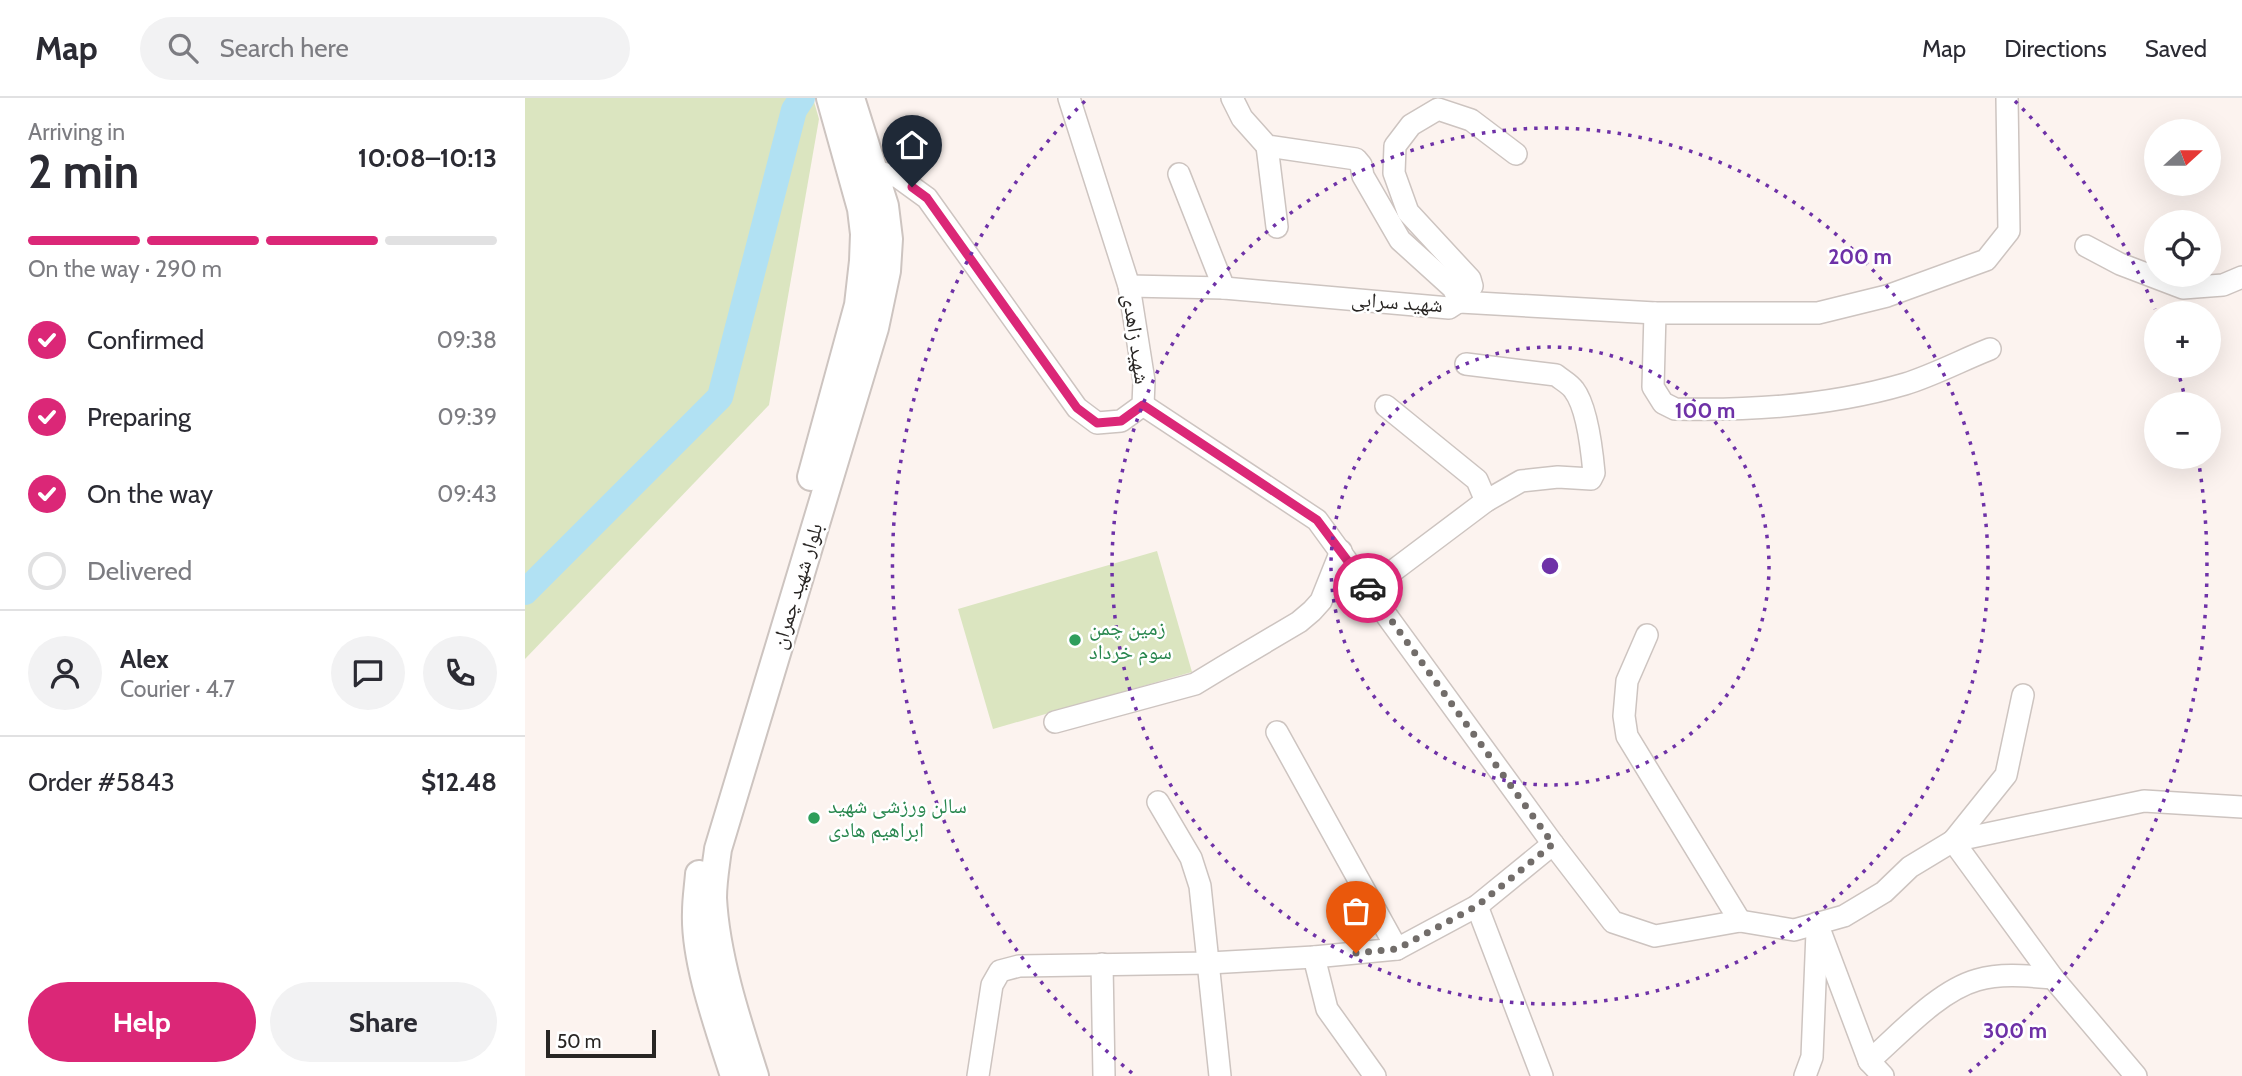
<!DOCTYPE html>
<html lang="en">
<head>
<meta charset="utf-8">
<style>
	:root { --surface:#fff; --page:#f2f2f3; --text:#2b2b33; --muted:#7c7c81; --line:#e1e1e2; --accent:#db2777 }
	body { margin:0; font-family:Cabin,"Noto Naskh Arabic",sans-serif; background:var(--page); color:var(--text); height:100vh; display:flex; flex-direction:column; font-size:26px; white-space:nowrap }
	* { box-sizing:border-box; margin:0 }
	p { font-size:23px; color:var(--muted) }
	.icon { flex:none; width:38px; height:38px; fill:none; stroke:currentColor; stroke-width:2; stroke-linecap:round; stroke-linejoin:round }
	.map { position:relative; flex:1; overflow:hidden }
	.side { display:flex; flex-direction:column; background:var(--surface); width:525px }
	.side>* { flex:none }
	.needle { width:46px; rotate:69deg }
	.tools { position:absolute; left:1619px; top:21px; display:grid; gap:14px }
	.tools a { display:grid; place-items:center; width:77px; height:77px; border-radius:50%; background:var(--surface); box-shadow:0 7px 28px #0002; font-size:35px }
	.scale { position:absolute; left:21px; bottom:18px; width:110px; box-sizing:border-box; padding-left:7px; border:4px solid #282523; border-top:0; font-size:19px; line-height:24px; white-space:nowrap; color:#282523; -webkit-text-stroke:5px #fff; paint-order:stroke }
	.pin { position:absolute; display:grid; place-items:center; width:60px; height:60px; color:#fff; margin:-72px -30px; border-radius:50% 50% 50% 0; rotate:-45deg; box-shadow:0 0 7px #0007 }
	.pin .icon { rotate:45deg }
	.courier { position:absolute; display:grid; place-items:center; width:70px; height:70px; margin:-35px; border:5px solid #db2777; border-radius:50%; background:#fff; color:#222; box-shadow:0 2px 9px #0007 }
	.summary em { font-style:normal; font-weight:700 }
	.summary div { display:flex; flex-direction:column-reverse }
	.summary { display:flex; align-items:center; justify-content:space-between; height:119px; padding:0 28px }
	h1 { font-size:46px; font-weight:700; line-height:52px }
	.bar { display:grid; grid-template-columns:repeat(4,1fr); gap:10px 7px; align-content:center; height:84px; padding:0 28px }
	.bar i { height:9px; border-radius:5px; background:var(--line) }
	.bar .active { background:var(--accent) }
	.bar p { grid-column:span 4 }
	.line { display:flex; align-items:center; gap:18px; padding:0 28px; border-top:2px solid var(--line) }
	.line div { flex:1 }
	.round { display:grid; place-items:center; flex:none; width:74px; height:74px; border-radius:37px; background:var(--page) }
	ol { padding:0 28px; list-style:none }
	li { display:flex; align-items:center; gap:21px; height:77px }
	li p { margin-inline-start:auto }
	li .icon { padding:7px; border-radius:50%; background:var(--accent); color:#fff; stroke-width:4 }
	li:last-child { color:var(--muted) }
	li i { width:38px; height:38px; border:4px solid var(--line); border-radius:50% }
	.cta { display:flex; gap:14px; margin-top:auto; padding:14px 28px }
	.cta a { flex:1; height:80px; border-radius:42px; background:var(--accent); color:#fff; font-size:28px; font-weight:700; line-height:80px; text-align:center }
	.cta a+a { background:var(--page); color:var(--text) }
	header { display:flex; align-items:center; gap:42px; box-sizing:border-box; height:98px; padding:0 35px; background:var(--surface); border-bottom:2px solid var(--line) }
	header strong { font-size:33px }
	nav { display:flex; gap:38px; margin-inline-start:auto; font-size:24px }
	.search { width:490px; height:63px; background:var(--page); display:flex; align-items:center; gap:18px; box-sizing:border-box; padding:0 24px; border-radius:38px; color:var(--muted); font-size:26px }
	main { display:flex; flex:1; min-height:0 }
	.map>svg:first-child { display:block }
	.green { fill:#dbe5c0 }
	.lines { fill:none; stroke-linecap:round; stroke-linejoin:round }
	.river { stroke:#b1e1f3; stroke-width:26 }
	.minor-casing { stroke:#cdc4c0; stroke-width:24 }
	.major-casing { stroke:#cdc4c0; stroke-width:30 }
	.minor { stroke:#fff; stroke-width:21 }
	.major { stroke:#fff; stroke-width:26 }
	.done { stroke:#726d6a; stroke-width:7; stroke-dasharray:0 12.6 }
	.route { stroke:#db2777; stroke-width:9 }
	.ring { fill:none; stroke:#6e31a7; stroke-width:3.5; stroke-dasharray:3.5 7 }
	.leisure-dot { fill:#2e9e5b; stroke:#fff; stroke-width:2.5 }
	.labels { text-anchor:middle; stroke-width:5; stroke-linejoin:round; paint-order:stroke }
	.street-label { font-size:21px; fill:#282523; stroke:#fff }
	.leisure-label { font-size:21px; fill:#27864d; stroke:#fff; text-anchor:start }
	.centre { fill:#6e31a7; stroke:#fff; stroke-width:3.5 }
	.ring-label { font-size:21px; text-anchor:middle; font-weight:bold; fill:#6e31a7; stroke:#fff; stroke-width:5; stroke-linejoin:round; paint-order:stroke }
</style>
</head>
<body>
<header>
<strong>Map</strong>
<div class="search"><svg class="icon" aria-label="search" viewBox="0 0 24 24"><circle cx="10" cy="10" r="6"/><path d="M15 15l6 6"/></svg>Search here</div>
<nav><a>Map</a><a>Directions</a><a>Saved</a></nav>
</header>
<main>
<section class="side">
<div class="summary"><div><h1>2 min</h1><p>Arriving in</p></div><em>10:08–10:13</em></div>
<div class="bar"><i class="active"></i><i class="active"></i><i class="active"></i><i></i><p>On the way · 290 m</p></div>
<ol>
<li><svg class="icon" aria-label="check" viewBox="0 0 24 24"><path d="M5 12l5 5 9-10"/></svg>Confirmed<p>09:38</p></li>
<li><svg class="icon" aria-label="check" viewBox="0 0 24 24"><path d="M5 12l5 5 9-10"/></svg>Preparing<p>09:39</p></li>
<li><svg class="icon" aria-label="check" viewBox="0 0 24 24"><path d="M5 12l5 5 9-10"/></svg>On the way<p>09:43</p></li>
<li><i></i>Delivered</li>
</ol>
<div class="line" style="height:126px"><a class="round"><svg class="icon" aria-label="person" viewBox="0 0 24 24"><circle cx="12" cy="8" r="4"/><path d="M4 21q1-7 8-7t8 7"/></svg></a><div><b>Alex</b><p>Courier · 4.7</p></div><a class="round"><svg class="icon" aria-label="chat" viewBox="0 0 24 24"><path d="M4 5h16v11H9l-5 4z"/></svg></a><a class="round"><svg class="icon" aria-label="phone" viewBox="0 0 24 24"><path d="M5 4h4l2 5-3 2q2 4 5 5l2-3 5 2v4C11 20 4 13 5 4z"/></svg></a></div>
<div class="line" style="height:91px"><div>Order #5843</div><b>$12.48</b></div>
<div class="cta"><a>Help</a><a>Share</a></div>
</section>
<div class="map">
<svg width="1717" height="978" viewBox="0 0 1717 978">
	<rect width="100%" height="100%" fill="#fcf3ef"/>
	<g class="green">
		<polygon points="0,0 288,0 294,21 244,307 0,561"/>
		<polygon points="632,453 667,574 468,631 433,511"/>
	</g>
	<g class="lines">
		<polyline class="river" points="0,494 195,299 269,12 277,0"/>
		<g class="minor-casing">
			<g id="minor">
				<polyline points="707,0 717,20 742,48 831,61 836,67 838,78 875,142 928,190 935,204"/>
				<polyline points="742,48 752,129"/>
				<polyline points="349,73 373,79 402,100 552,310 572,325 596,323 618,307 619,283 604,188 544,0"/>
				<polyline points="654,76 699,190"/>
				<polyline points="1561,148 1595,166 1658,190 1698,187 1717,179"/>
				<path d="M604,188L699,190L924,210C934,204 941,198 947,188L945,181L883,114L869,75L870,48L886,27L913,11L946,22L991,56"/>
				<polyline points="935,204 1130,215 1293,215 1362,198 1461,162 1484,133 1482,0"/>
				<path d="M1130,215L1128,289L1138,305L1150,311C1228,313 1305,308 1380,286C1409,277 1437,262 1465,251"/>
				<polyline points="618,307 792,422 1028,746 1088,824 1130,838 1215,823 1269,832 1319,818 1359,794 1385,769 1428,743 1528,880 1611,978"/>
				<polyline points="861,308 952,382 961,403"/>
				<path d="M844,491L961,403L996,383L1033,379L1066,381L1069,375C1067,353 1062,309 1049,292C1045,286 1037,282 1031,277L941,266"/>
				<polyline points="1122,537 1102,583 1099,618 1102,638 1215,823"/>
				<polyline points="530,624 670,586 698,569 774,524 787,513 796,503 816,453"/>
				<polyline points="752,634 872,851"/>
				<polyline points="633,704 666,760 675,788 695,978"/>
				<polyline points="1428,743 1619,703 1717,709"/>
				<polyline points="1428,743 1481,677 1498,597"/>
				<polyline points="952,808 1017,978"/>
				<polyline points="1292,825 1344,963 1358,978"/>
				<polyline points="789,859 802,911 850,978"/>
				<polyline points="577,866 579,978"/>
				<path d="M1344,963C1375,936 1413,893 1452,882C1477,875 1503,878 1528,880"/>
				<polyline points="453,978 467,887 475,873 494,868 684,865 789,859 872,851 952,808 1028,746"/>
				<polyline points="1280,978 1287,959 1292,834"/>
			</g>
		</g>
		<g class="major-casing">
			<g id="major">
				<polyline points="286,379 333,207 338,163 339,136 336,111 305,0"/>
				<path d="M174,776C173,789 171,801 171,814C169,863 194,931 209,978"/>
				<path d="M230,978C212,922 191,858 188,800C188,783 191,767 193,751L350,230L362,173L364,141L360,108L326,0"/>
			</g>
		</g>
		<use href="#minor" class="minor"/>
		<use href="#major" class="major"/>
	</g>
	<g class="lines">
		<polyline class="done" points="831,855 872,851 952,808 1028,746 843,490"/>
		<polyline class="route" points="387,89 402,100 552,310 572,325 596,323 618,307 792,422 843,490"/>
	</g>
	<g class="ring">
		<circle cx="1025" cy="468" r="219"/>
		<circle cx="1025" cy="468" r="438"/>
		<path d="M607 975A657 657 0 0 1 560 3M1490 3A657 657 0 0 1 1630 211M1652 270A657 657 0 0 1 1661 304M1673 360A657 657 0 0 1 1443 975"/>
	</g>
	<g class="leisure-dot">
		<circle cx="550" cy="542" r="7"/>
		<circle cx="289" cy="720" r="7"/>
	</g>
	<g class="labels">
		<g class="street-label">
			<text transform="translate(872 204) rotate(4)" y="7">شهید سرابی</text>
			<text transform="translate(611 241) rotate(82)" y="7">شهید زاهدی</text>
			<text transform="translate(272 488) rotate(-73)" y="7">بلوار شهید چمران</text>
		</g>
		<g class="leisure-label">
			<text x="564" y="537">زمین چمن<tspan x="564" dy="24">سوم خرداد</tspan></text>
			<text x="303" y="715">سالن ورزشی شهید<tspan x="303" dy="24">ابراهیم هادی</tspan></text>
		</g>
	</g>
	<circle cx="1025" cy="468" r="10" class="centre"/>
	<g class="ring-label">
		<text x="1335" y="166">200 m</text>
		<text x="1180" y="320">100 m</text>
		<text x="1490" y="940">300 m</text>
	</g>
</svg>
<div class="tools">
<a><svg class="needle" viewBox="-14 -14 28 28"><path d="M0-13l5 13h-10z" fill="#e53935"/><path d="M0 13l5-13h-10z" fill="#7c7c81"/></svg></a>
<a><svg class="icon" aria-label="locate" viewBox="0 0 24 24"><circle cx="12" cy="12" r="6"/><path d="M12 2v4M12 18v4M2 12h4M18 12h4"/></svg></a>
<a>+</a>
<a>−</a>
</div>
<div class="scale">50 m</div>
<div class="pin" style="left:831px;top:855px;background:#ea580c"><svg class="icon" aria-label="bag" viewBox="0 0 24 24"><path d="M5 8h14l-1 12H6zM9 8a3 3 0 0 1 6 0"/></svg></div>
<div class="pin" style="left:387px;top:89px;background:#1f2937"><svg class="icon" aria-label="home" viewBox="0 0 24 24"><path d="M3 11l9-7 9 7M6 9v11h12V9"/></svg></div>
<div class="courier" style="left:843px;top:490px"><svg class="icon" aria-label="car" viewBox="0 0 24 24"><path d="M5 17H2v-5l4-1 3-4h7l3 4 3 1v5h-3M9 17h6M6 11h13"/><circle cx="7" cy="17" r="2"/><circle cx="17" cy="17" r="2"/></svg></div>
</div>
</main>
</body>
</html>
